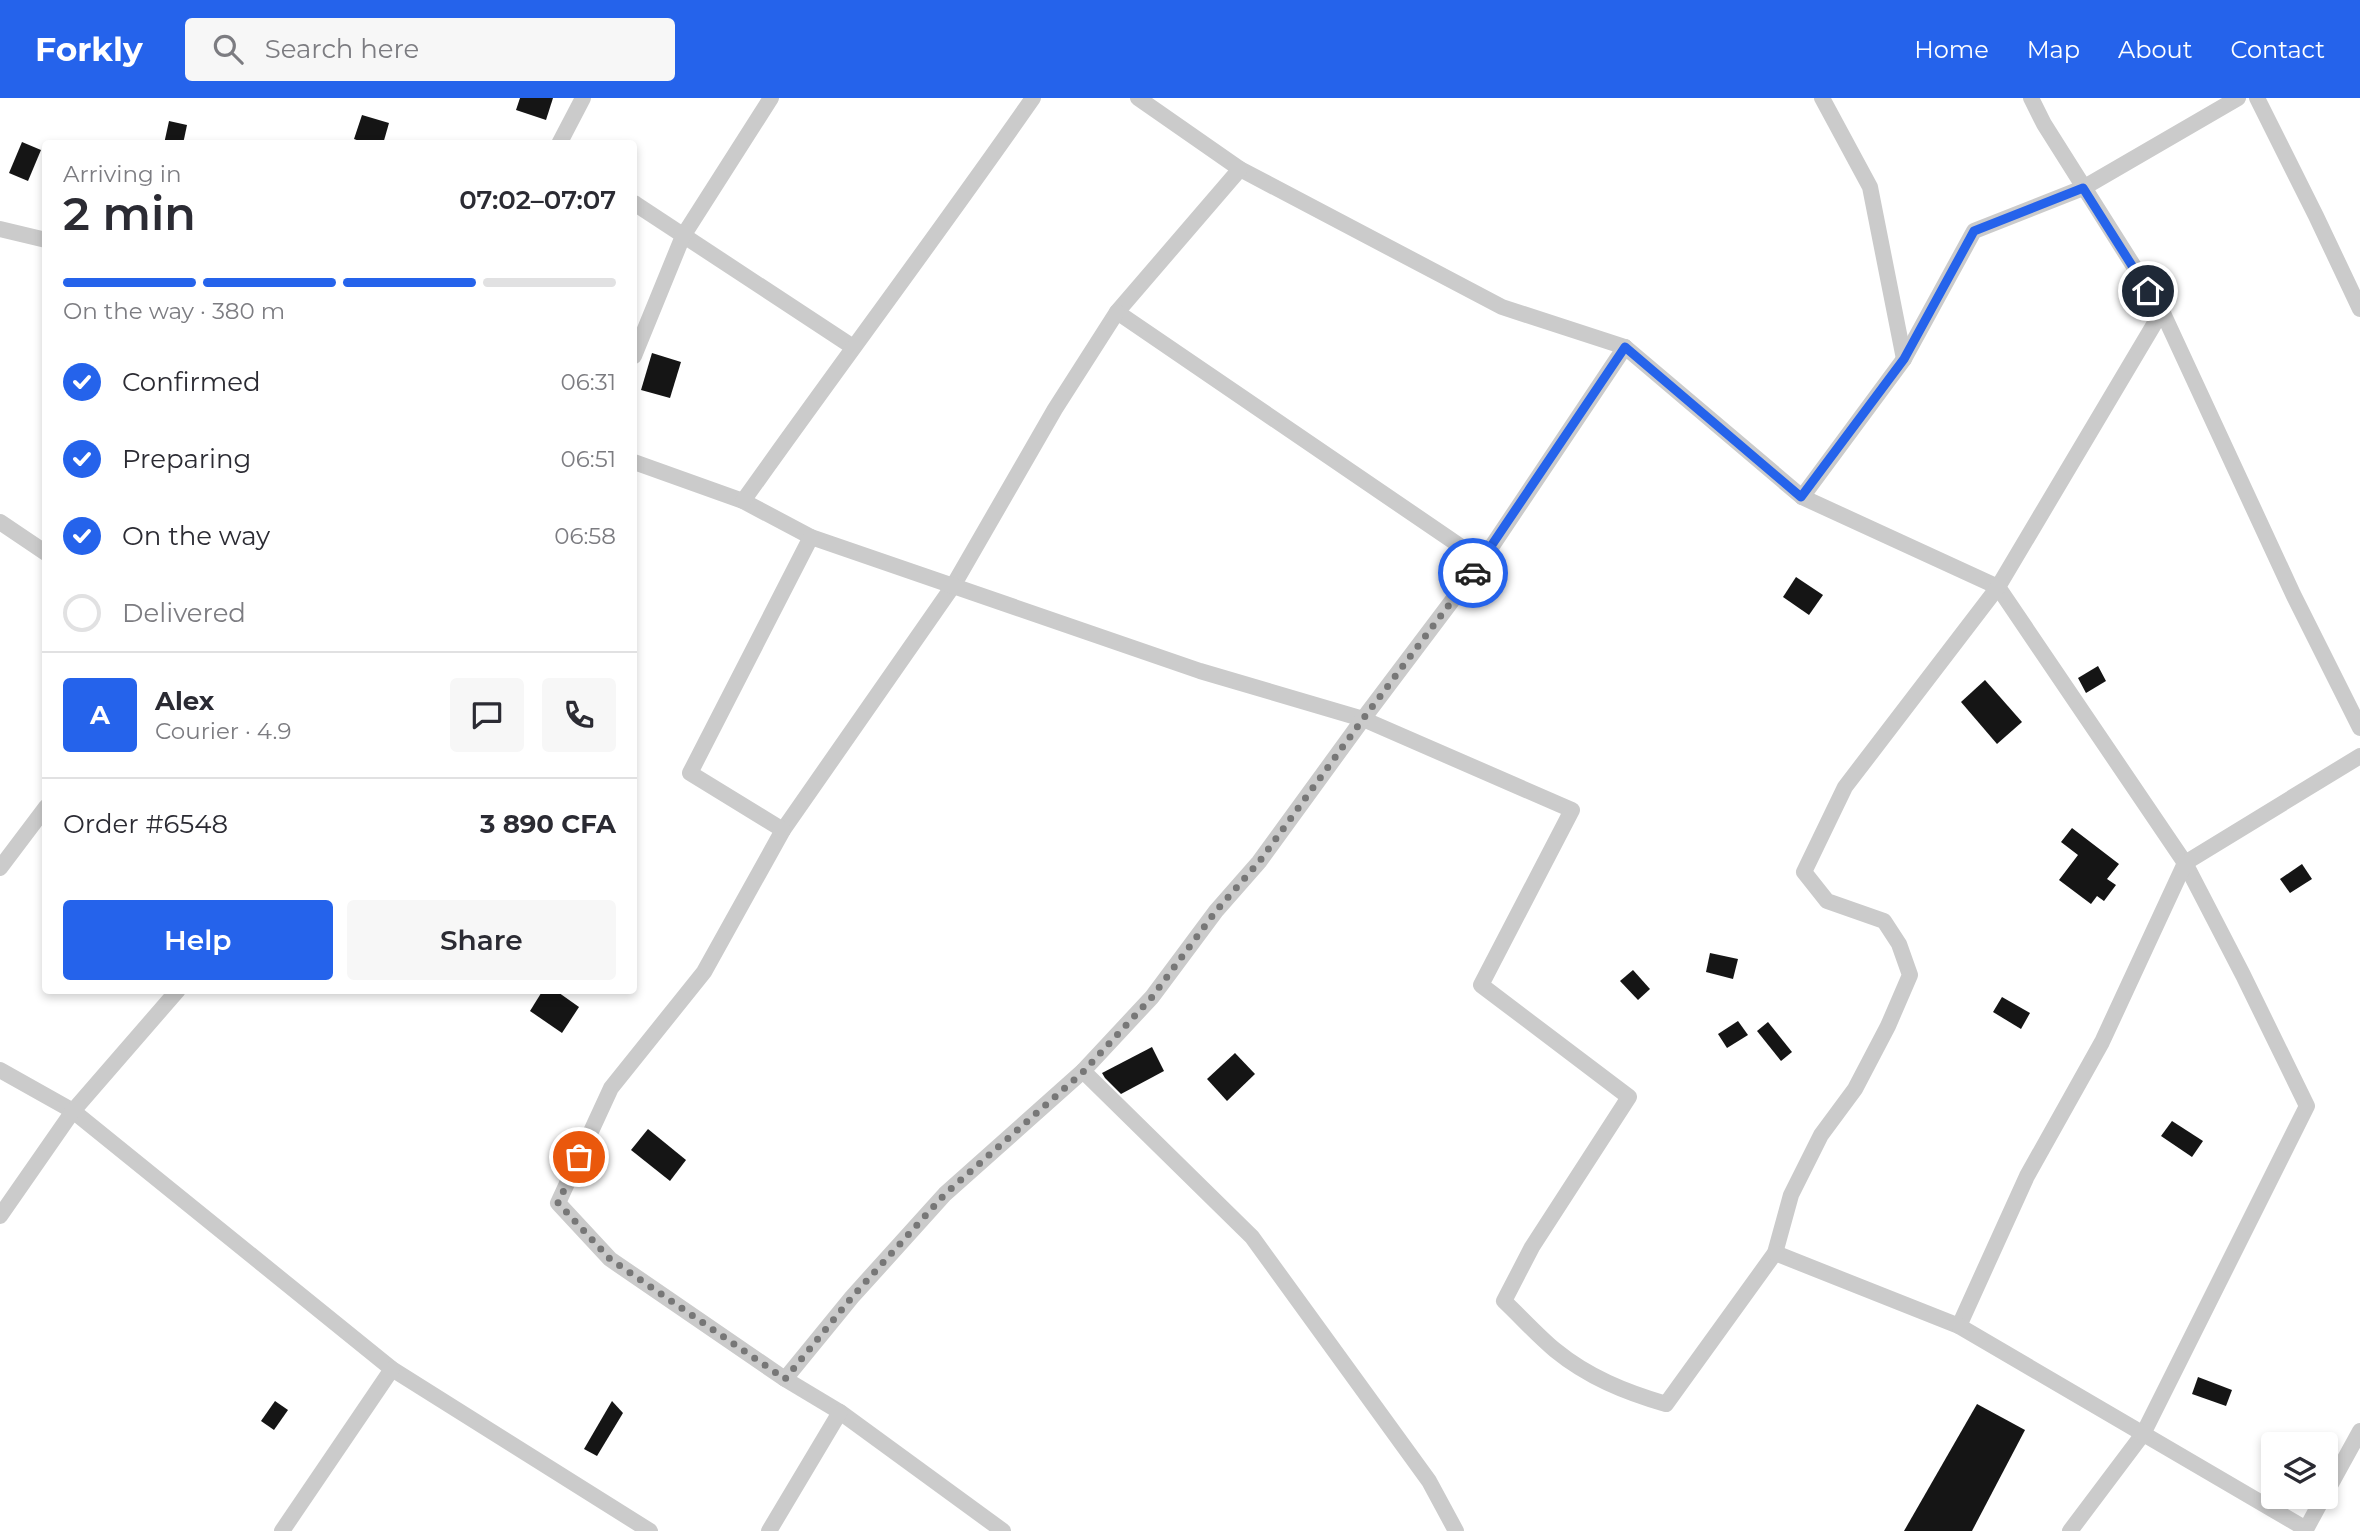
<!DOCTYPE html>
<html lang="en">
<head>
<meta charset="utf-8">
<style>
	:root { --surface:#fff; --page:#f7f7f7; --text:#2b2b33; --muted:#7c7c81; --line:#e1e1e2; --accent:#2563eb }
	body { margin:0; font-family:Montserrat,sans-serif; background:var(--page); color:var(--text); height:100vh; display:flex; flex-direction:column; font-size:26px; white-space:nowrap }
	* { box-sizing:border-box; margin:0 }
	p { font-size:23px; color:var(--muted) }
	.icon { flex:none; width:38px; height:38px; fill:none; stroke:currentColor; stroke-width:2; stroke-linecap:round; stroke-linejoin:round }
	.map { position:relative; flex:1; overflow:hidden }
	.drawer { position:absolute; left:42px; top:42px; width:595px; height:854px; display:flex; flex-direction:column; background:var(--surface); border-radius:7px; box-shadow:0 4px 10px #0003 }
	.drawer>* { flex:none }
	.controls { position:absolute; left:2261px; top:1334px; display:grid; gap:14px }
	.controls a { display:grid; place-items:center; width:77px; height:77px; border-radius:7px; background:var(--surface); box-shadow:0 4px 10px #0003; font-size:35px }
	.pin { position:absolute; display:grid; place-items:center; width:60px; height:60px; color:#fff; margin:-30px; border:4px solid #fff; border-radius:50%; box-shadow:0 2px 7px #0007 }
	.courier { position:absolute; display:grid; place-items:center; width:70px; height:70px; margin:-35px; border:5px solid #2563eb; border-radius:50%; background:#fff; color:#222; box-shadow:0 2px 9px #0007 }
	.headline em { font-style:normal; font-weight:600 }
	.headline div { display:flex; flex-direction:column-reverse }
	.headline { display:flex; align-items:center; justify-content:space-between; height:119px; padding:0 21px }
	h1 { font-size:46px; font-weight:600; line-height:52px }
	.bar { display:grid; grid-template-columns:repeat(4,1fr); gap:10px 7px; align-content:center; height:84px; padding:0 21px }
	.bar i { height:9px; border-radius:5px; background:var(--line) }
	.bar .on { background:var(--accent) }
	.bar p { grid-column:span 4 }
	.line { display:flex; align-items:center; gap:18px; padding:0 21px; border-top:2px solid var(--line) }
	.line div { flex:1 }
	.round { display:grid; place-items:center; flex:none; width:74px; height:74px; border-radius:7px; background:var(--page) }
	ol { padding:0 21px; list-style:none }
	li { display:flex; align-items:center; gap:21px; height:77px }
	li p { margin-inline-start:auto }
	li .icon { padding:7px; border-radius:50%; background:var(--accent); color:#fff; stroke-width:4 }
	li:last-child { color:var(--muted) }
	li i { width:38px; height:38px; border:4px solid var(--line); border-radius:50% }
	.cta { display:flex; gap:14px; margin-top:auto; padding:14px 21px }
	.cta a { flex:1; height:80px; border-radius:7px; background:var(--accent); color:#fff; font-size:28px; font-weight:600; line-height:80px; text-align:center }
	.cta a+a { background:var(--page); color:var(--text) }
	header { display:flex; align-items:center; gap:42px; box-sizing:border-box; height:98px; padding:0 35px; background:var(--accent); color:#fff }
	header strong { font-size:33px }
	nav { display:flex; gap:38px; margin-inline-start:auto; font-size:24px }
	.search { width:490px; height:63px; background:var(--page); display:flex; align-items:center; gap:18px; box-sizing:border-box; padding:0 24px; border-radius:7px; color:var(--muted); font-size:26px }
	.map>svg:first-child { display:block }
	.building { fill:#151515 }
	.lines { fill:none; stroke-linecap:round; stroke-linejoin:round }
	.street { stroke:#cbcbcb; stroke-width:16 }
	.done { stroke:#777; stroke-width:7; stroke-dasharray:0 12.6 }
	.route { stroke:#2563eb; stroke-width:9 }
</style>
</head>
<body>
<header>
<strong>Forkly</strong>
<div class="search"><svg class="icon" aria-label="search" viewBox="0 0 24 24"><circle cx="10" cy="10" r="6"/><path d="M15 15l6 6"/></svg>Search here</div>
<nav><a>Home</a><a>Map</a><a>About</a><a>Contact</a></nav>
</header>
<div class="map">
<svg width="2360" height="1433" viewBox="0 0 2360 1433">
	<rect width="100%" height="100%" fill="#fff"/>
	<g class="building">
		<polygon points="520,0 553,0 546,22 516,12"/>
		<polygon points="362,17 389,25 383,46 367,46 354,41"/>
		<polygon points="169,23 187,27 183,46 164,46"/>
		<polygon points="22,44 41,52 28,83 9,75"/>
		<polygon points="652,255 681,264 670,300 641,292"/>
		<polygon points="1796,479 1823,497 1809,517 1783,499"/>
		<polygon points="2098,568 2106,583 2086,595 2078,580"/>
		<polygon points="1985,582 2022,624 1997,646 1961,604"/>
		<polygon points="2072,730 2119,766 2107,781 2116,787 2104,803 2097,798 2091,806 2059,782 2078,757 2061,744"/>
		<polygon points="2302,766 2312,781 2290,795 2280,781"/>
		<polygon points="1710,855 1738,861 1733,881 1706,874"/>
		<polygon points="1633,872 1650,891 1638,902 1620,883"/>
		<polygon points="543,892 555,892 579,909 562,935 530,913"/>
		<polygon points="2002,899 2030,915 2021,931 1993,914"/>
		<polygon points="1738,923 1748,937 1727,950 1718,936"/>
		<polygon points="1768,924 1792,954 1781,963 1757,933"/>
		<polygon points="1152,949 1164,973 1121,996 1105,980 1102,975"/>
		<polygon points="1235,955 1255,976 1227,1003 1207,981"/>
		<polygon points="2172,1023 2203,1043 2192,1059 2161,1038"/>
		<polygon points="648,1031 686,1062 670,1083 631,1052"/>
		<polygon points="2198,1279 2232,1292 2226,1308 2192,1296"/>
		<polygon points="275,1303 288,1312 274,1332 261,1323"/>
		<polygon points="612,1303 623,1315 597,1358 584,1351"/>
		<polygon points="1977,1306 2025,1332 1972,1433 1904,1433"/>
	</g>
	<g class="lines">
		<g class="street">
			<polyline points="1138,0 1240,71 1502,209 1625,249 1802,399 1998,489 2185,765 2243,877 2307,1008 2143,1336 2070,1433"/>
			<polyline points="1822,0 1870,89 1904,261"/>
			<polyline points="2031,0 2044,26 2162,213 2293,496 2360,630"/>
			<polyline points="2257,0 2316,118 2360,211"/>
			<polyline points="559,46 583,0"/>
			<polyline points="1240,71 1117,214 1482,463"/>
			<polyline points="634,105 853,249"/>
			<polyline points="0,131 46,142"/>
			<polyline points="1117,214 1055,311 953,488 783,732 704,874 611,990 558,1105 610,1161 785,1281 852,1199 945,1096 1083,973 1252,1139 1429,1383 1456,1433"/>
			<polyline points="634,258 683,138 771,0"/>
			<path d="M634,364L743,403L811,439L1200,573L1363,621L1572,712L1481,887L1629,999L1532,1149L1504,1203C1521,1219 1537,1237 1555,1252C1588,1279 1625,1294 1666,1306L1775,1155L1791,1097L1821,1037L1855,991L1888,928L1910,877L1899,846L1884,823L1827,803L1804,774L1845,689L1998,489L2162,213"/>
			<polyline points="1802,399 1904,261 1974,133 2083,90 2238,0"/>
			<path d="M743,403C839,268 938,136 1033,0"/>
			<polyline points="0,424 46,455"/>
			<polyline points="783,732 690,675 811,439"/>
			<polyline points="0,770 46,709"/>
			<polyline points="0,972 73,1013 392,1271 650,1433"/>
			<polyline points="1083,973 1152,899 1216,813 1259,764 1363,621 1482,463 1625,249"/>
			<polyline points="0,1118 73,1013 178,892"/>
			<polyline points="1775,1155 1959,1228 2027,1078 2102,944 2185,765 2360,658"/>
			<polyline points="1959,1228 2306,1431"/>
			<polyline points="785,1281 840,1314 1003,1433"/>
			<polyline points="2326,1395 2360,1333"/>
			<polyline points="282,1433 392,1271"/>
			<polyline points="769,1433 840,1314"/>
			<polyline points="2305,1433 2324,1398"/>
		</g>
	</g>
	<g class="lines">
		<polyline class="done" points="579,1059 558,1105 610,1161 785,1281 852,1199 945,1096 1083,974 1152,899 1216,813 1259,764 1363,621 1473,475"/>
		<polyline class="route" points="1473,475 1625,249 1801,399 1904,261 1974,133 2083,90 2148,193"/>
	</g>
</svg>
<div class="controls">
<a><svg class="icon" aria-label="layers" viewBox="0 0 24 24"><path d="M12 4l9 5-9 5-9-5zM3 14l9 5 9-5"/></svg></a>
</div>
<div class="pin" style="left:579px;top:1059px;background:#ea580c"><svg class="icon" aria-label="bag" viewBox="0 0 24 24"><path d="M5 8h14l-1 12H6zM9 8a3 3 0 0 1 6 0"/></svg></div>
<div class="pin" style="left:2148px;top:193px;background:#1f2937"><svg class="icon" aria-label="home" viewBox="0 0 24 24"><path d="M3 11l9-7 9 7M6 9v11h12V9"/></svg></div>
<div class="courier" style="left:1473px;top:475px"><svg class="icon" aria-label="car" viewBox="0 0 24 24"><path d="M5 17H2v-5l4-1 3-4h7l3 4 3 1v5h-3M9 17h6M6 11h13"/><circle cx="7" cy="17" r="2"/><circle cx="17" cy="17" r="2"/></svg></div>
<section class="drawer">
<div class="headline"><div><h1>2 min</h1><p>Arriving in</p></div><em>07:02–07:07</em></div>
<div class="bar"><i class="on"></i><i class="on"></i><i class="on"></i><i></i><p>On the way · 380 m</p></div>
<ol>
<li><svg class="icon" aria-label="check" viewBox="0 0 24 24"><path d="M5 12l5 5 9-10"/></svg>Confirmed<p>06:31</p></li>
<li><svg class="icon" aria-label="check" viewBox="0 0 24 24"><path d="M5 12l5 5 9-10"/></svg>Preparing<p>06:51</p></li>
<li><svg class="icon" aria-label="check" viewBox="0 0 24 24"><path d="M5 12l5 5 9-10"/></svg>On the way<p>06:58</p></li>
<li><i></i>Delivered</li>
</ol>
<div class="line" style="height:126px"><b class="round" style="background:var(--accent);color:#fff">A</b><div><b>Alex</b><p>Courier · 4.9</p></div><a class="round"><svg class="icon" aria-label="chat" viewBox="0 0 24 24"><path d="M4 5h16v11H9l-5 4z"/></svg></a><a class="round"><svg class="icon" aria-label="phone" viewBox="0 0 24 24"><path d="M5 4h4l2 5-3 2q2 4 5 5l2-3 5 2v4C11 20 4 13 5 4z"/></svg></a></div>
<div class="line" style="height:91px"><div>Order #6548</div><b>3 890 CFA</b></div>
<div class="cta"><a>Help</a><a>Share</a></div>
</section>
</div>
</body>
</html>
